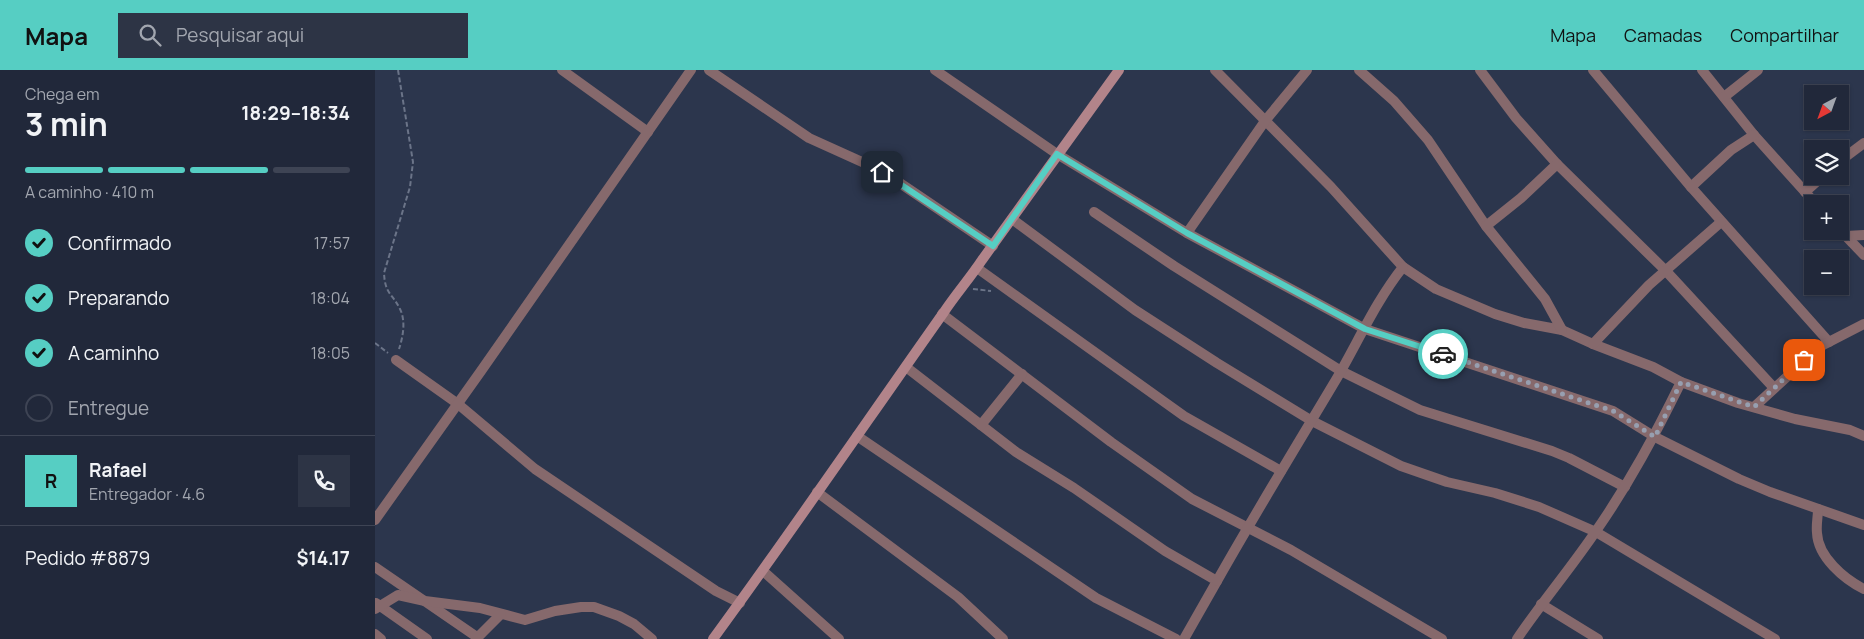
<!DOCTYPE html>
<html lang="pt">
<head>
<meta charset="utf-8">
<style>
	:root { --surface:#21283a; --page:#2d3445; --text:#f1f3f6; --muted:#a2a6af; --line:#3e4454; --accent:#56cec3 }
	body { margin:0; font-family:Manrope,sans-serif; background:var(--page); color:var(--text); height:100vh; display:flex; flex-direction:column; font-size:19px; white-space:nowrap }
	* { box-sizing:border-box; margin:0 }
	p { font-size:16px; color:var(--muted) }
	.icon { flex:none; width:28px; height:28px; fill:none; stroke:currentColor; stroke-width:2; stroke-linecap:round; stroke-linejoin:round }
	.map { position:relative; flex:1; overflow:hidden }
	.details { display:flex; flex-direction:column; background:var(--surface); width:375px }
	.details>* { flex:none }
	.needle { width:32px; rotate:221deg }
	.controls { position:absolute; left:1429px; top:15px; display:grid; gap:10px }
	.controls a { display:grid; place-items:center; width:45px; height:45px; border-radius:0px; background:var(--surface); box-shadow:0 1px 4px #0004,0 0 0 1px var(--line); font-size:25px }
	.pin { position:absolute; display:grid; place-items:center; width:42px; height:42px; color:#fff; margin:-21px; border-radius:10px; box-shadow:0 2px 8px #0006 }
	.courier { position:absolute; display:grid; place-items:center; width:50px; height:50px; margin:-25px; border:4px solid #56cec3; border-radius:50%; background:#fff; color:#222; box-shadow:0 1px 6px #0007 }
	.summary em { font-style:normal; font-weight:700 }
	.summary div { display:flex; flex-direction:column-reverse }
	.summary { display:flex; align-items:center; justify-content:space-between; height:85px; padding:0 25px }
	h1 { font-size:32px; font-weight:700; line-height:38px }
	.bar { display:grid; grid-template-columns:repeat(4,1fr); gap:8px 5px; align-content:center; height:60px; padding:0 25px }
	.bar i { height:6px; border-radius:4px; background:var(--line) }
	.bar .current { background:var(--accent) }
	.bar p { grid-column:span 4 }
	.line { display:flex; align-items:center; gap:12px; padding:0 25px; border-top:1px solid var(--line) }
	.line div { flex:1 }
	.round { display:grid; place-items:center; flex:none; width:52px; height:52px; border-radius:0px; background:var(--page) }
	ol { padding:0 25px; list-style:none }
	li { display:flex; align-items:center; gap:15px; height:55px }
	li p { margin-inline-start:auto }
	li .icon { padding:5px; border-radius:50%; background:var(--accent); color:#111; stroke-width:4 }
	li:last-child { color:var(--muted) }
	li i { width:28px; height:28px; border:2px solid var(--line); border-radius:50% }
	header { display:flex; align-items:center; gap:30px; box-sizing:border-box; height:70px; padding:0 25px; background:var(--accent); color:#111 }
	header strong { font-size:24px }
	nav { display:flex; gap:28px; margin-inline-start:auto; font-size:18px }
	.search { width:350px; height:45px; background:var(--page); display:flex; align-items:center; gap:12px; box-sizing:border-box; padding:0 18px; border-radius:0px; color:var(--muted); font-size:19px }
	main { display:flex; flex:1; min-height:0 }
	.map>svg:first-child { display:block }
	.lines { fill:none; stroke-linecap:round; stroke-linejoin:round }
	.path { stroke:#6b7488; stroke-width:2; stroke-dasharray:5 2.5; stroke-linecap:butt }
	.street { stroke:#86696c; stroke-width:10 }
	.secondary { stroke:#b2848a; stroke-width:10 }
	.done { stroke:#979fb0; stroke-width:5; stroke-dasharray:0 9 }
	.route { stroke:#56cec3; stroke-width:6 }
</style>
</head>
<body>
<header>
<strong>Mapa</strong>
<div class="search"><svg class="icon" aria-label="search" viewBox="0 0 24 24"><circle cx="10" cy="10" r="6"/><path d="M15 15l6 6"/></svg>Pesquisar aqui</div>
<nav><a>Mapa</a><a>Camadas</a><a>Compartilhar</a></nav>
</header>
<main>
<section class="details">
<div class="summary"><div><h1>3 min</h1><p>Chega em</p></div><em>18:29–18:34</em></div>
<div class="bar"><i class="current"></i><i class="current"></i><i class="current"></i><i></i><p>A caminho · 410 m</p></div>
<ol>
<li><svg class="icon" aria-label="check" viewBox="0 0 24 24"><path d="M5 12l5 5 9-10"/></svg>Confirmado<p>17:57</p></li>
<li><svg class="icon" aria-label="check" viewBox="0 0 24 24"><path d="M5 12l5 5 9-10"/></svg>Preparando<p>18:04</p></li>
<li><svg class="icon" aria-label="check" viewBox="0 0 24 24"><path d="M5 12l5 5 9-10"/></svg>A caminho<p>18:05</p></li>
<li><i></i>Entregue</li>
</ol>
<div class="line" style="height:90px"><b class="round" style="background:var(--accent);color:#111">R</b><div><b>Rafael</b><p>Entregador · 4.6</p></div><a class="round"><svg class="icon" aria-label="phone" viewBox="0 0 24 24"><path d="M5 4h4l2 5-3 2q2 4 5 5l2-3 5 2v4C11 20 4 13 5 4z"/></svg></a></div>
<div class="line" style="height:65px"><div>Pedido #8879</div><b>$14.17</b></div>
</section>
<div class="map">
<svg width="1489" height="569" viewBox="0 0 1489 569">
	<rect width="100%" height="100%" fill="#2c364d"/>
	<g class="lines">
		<g class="path">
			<path d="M23,0L38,92L35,117L9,203C10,224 17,223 25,239C31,251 28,267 24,279"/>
			<polyline points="598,219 616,221"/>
			<polyline points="0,273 13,283"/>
		</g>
		<g class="street">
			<polyline points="187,0 273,62"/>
			<polyline points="334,0 434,68 507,101 618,176"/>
			<polyline points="560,0 682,84 812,163 990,259 1238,341 1280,367 1364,409 1395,422 1489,455"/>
			<polyline points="840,0 956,117 1028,197 1061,219 1120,244 1149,253 1187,260 1218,274 1278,297 1306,312 1363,333 1420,349 1475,360 1489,366"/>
			<polyline points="984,0 1019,31 1053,70 1111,156 1170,229 1187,260"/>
			<polyline points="1105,0 1141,48 1182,94 1291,201 1399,318"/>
			<polyline points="1218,0 1316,117 1454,272"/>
			<polyline points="1327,0 1379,65 1441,134"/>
			<polyline points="1349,27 1383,0"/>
			<polyline points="1465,91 1489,73"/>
			<polyline points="1316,117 1356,80 1379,65"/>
			<polyline points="1430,122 1448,106"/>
			<polyline points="719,142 799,196 966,301 1045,340 1177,381 1194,388 1250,417"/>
			<polyline points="637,149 760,240 842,293 937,351 1026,396 1072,412 1120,423 1164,437 1221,462 1400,569"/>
			<polyline points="1111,156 1146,128 1182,94"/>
			<polyline points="1465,160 1489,185"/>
			<polyline points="812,163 890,51 932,0"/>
			<polyline points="1471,166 1489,165"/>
			<polyline points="602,198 809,346 906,401"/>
			<polyline points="567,244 736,372 817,429 916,480 1067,569"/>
			<polyline points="1218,274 1274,215 1346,152"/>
			<polyline points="21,290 83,334 160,399 341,521 365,533"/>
			<polyline points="531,297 641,382 699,418 790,481 842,511 809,569"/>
			<polyline points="1379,337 1437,284 1448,275 1489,254"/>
			<polyline points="606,355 647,304"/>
			<polyline points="482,366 721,528 801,569"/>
			<polyline points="442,422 583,527 628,569"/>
			<path d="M1443,439C1443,447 1441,455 1442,463C1443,487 1469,509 1489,519"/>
			<polyline points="0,450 106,301 316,0"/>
			<polyline points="0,497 102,567"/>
			<polyline points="388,501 464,569"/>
			<path d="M842,511C881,442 922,375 962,308C984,270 1001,231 1028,197"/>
			<polyline points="1,533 52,569"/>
			<polyline points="1166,534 1223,569"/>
			<polyline points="0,539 23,525 50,531 105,538 150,550 180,541 206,537 219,537 244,546 259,554 277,569"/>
			<polyline points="0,564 6,569"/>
			<polyline points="101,569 126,544"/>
			<path d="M1142,569C1167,532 1196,498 1221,461C1255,412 1280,365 1306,312"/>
		</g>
		<path class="secondary" d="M338,569C417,461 492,351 569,242C581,224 595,208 607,190C653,127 698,63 744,0"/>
	</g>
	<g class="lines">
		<polyline class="done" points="1068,284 1238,341 1280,367 1306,312 1379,337 1429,290"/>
		<polyline class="route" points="507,102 618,176 682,84 812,163 990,259 1068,284"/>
	</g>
</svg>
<div class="controls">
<a><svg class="needle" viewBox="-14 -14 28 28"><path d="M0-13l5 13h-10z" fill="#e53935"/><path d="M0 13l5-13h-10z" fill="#a2a6af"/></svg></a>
<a><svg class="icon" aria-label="layers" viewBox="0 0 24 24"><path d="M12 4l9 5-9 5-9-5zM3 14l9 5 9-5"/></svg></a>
<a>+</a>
<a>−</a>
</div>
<div class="pin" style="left:1429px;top:290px;background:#ea580c"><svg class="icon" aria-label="bag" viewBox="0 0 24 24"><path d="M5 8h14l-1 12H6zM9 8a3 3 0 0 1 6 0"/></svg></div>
<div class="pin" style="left:507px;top:102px;background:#1f2937"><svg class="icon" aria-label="home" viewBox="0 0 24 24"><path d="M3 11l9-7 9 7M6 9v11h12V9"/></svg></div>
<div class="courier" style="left:1068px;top:284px"><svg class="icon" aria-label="car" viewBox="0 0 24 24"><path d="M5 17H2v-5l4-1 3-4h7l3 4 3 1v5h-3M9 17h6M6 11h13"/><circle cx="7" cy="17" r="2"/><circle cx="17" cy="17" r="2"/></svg></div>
</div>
</main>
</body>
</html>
